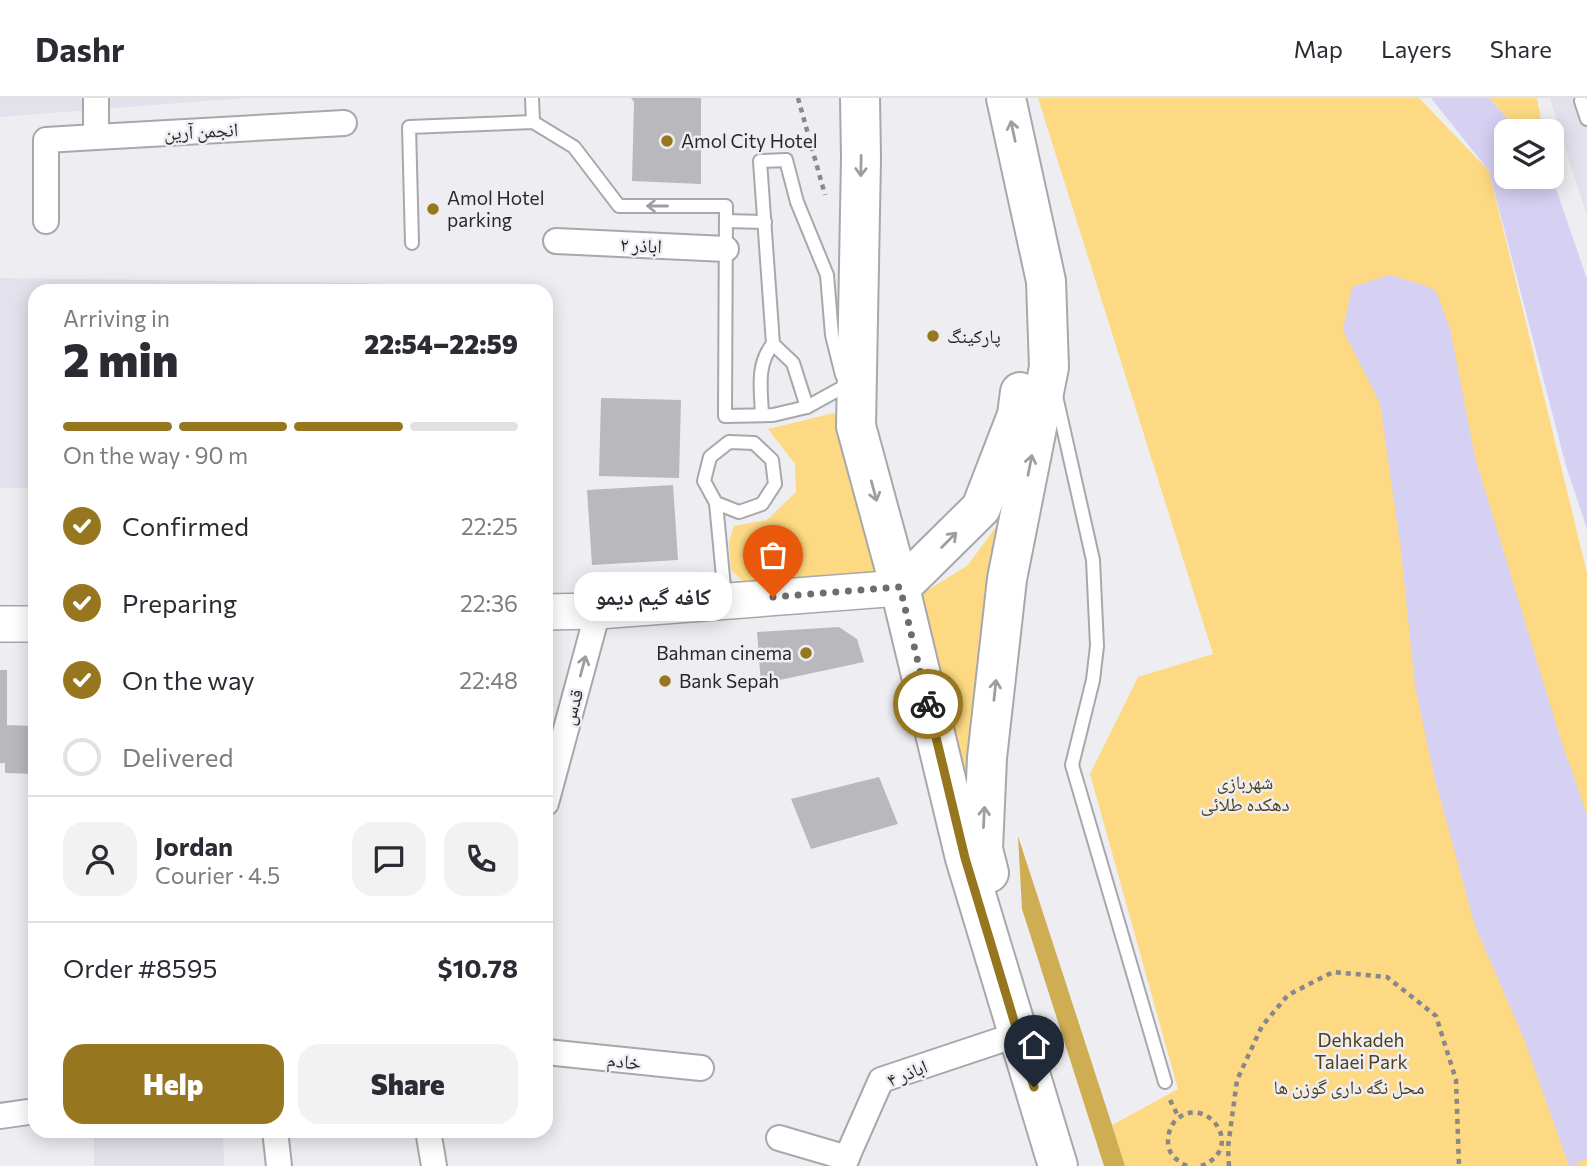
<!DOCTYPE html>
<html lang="en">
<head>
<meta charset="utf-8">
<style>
	:root { --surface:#fff; --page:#f2f2f3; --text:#2b2b33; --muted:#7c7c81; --line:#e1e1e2; --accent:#96771f }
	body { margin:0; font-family:Commissioner,"Noto Naskh Arabic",sans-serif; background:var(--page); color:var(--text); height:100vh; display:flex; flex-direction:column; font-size:26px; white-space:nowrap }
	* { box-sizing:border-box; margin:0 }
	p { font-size:23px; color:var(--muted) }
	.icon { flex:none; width:38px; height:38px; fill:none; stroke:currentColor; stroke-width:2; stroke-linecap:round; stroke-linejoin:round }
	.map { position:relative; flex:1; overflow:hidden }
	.side { position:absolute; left:28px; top:186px; width:525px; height:854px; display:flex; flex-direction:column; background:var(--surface); border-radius:21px; box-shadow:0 4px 18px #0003 }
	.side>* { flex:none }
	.fabs { position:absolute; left:1494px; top:21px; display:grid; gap:14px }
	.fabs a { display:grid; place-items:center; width:70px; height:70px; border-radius:14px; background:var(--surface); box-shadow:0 4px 18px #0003; font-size:35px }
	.pin { position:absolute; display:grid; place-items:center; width:60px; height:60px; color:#fff; margin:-72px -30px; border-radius:50% 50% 50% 0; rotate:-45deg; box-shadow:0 0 7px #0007 }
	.pin .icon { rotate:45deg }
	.courier { position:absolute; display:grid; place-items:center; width:70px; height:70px; margin:-35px; border:5px solid #96771f; border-radius:50%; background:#fff; color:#222; box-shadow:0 2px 9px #0007 }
	.bubble { position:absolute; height:49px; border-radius:21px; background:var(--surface); box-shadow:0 4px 18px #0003; font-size:23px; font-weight:800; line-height:49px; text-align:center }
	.headline em { font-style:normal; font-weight:800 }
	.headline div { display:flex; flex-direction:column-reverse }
	.headline { display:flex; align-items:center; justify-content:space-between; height:119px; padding:0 35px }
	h1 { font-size:46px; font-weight:800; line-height:52px }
	.bar { display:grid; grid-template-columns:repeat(4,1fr); gap:10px 7px; align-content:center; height:84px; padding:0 35px }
	.bar i { height:9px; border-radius:5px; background:var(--line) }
	.bar .selected { background:var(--accent) }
	.bar p { grid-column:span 4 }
	.line { display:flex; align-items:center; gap:18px; padding:0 35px; border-top:2px solid var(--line) }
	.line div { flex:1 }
	.round { display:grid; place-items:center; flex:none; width:74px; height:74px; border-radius:21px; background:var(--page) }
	ol { padding:0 35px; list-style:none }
	li { display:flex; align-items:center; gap:21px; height:77px }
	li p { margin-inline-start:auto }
	li .icon { padding:7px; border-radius:50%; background:var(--accent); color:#fff; stroke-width:4 }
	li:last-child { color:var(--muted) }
	li i { width:38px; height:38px; border:4px solid var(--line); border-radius:50% }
	.cta { display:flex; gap:14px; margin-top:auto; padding:14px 35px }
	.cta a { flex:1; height:80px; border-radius:21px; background:var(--accent); color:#fff; font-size:28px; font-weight:800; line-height:80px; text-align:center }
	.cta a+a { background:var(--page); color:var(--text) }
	header { display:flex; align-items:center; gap:42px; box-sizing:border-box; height:98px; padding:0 35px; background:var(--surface); border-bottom:2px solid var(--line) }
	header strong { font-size:33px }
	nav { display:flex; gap:38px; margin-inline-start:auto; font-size:24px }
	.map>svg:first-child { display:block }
	.built { fill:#e2e1ec }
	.green { fill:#fcd982 }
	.forest { fill:#cfad53 }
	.water { fill:#d6d1f2 }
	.building { fill:#b9b8bc }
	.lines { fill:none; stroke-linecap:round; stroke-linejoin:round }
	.lane-casing { stroke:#a8a7ab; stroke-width:16 }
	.street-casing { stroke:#a8a7ab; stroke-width:28 }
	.secondary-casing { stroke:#a8a7ab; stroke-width:38 }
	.primary-casing { stroke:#a8a7ab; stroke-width:42 }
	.path { stroke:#88888b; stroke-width:4.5; stroke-dasharray:5 5; stroke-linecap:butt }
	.lane { stroke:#fff; stroke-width:12 }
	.street { stroke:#fff; stroke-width:24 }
	.secondary { stroke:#fff; stroke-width:35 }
	.primary { stroke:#fff; stroke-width:38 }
	.oneway { stroke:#9e9e9f }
	.done { stroke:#6d6d6f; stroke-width:7; stroke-dasharray:0 12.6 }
	.route { stroke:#96771f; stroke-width:9 }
	.poi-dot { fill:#96771f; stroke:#eeeef2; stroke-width:2.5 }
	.labels { text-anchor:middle; stroke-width:5; stroke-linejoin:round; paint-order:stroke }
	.street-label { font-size:19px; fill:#282829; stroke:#eeeef2 }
	.poi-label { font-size:19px; fill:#282829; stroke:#eeeef2; text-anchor:start }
	.park-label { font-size:19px; fill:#50411b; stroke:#eeeef2 }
</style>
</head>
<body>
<header>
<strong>Dashr</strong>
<nav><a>Map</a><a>Layers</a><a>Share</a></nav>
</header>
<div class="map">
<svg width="1587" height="1068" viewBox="0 0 1587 1068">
	<rect width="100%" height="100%" fill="#eeeef2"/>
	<g class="built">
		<polygon points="0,0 246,0 0,19"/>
		<polygon points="1550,0 1587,0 1587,118 1570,65"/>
		<polygon points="0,180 365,185 389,187 389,192 35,192 35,454 32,454 30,390 0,390"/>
		<polygon points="94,1033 223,1033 224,1068 94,1068"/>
	</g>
	<g class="green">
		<polygon points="1038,0 1419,0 1489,73 1587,475 1587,1068 1125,1068 1112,1027 1178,991 1090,676 1138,579 1213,556"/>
		<polygon points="1489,0 1537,0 1543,33 1519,33"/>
		<polygon points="834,315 846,339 880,475 744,484 731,472 729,443 734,428 767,422 796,394 795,366 768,331"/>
		<polygon points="1007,407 968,720 922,496 968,467 998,426"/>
	</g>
	<polygon class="forest" points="1018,738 1112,1027 1125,1068 1104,1068 1022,811"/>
	<g class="water">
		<polygon points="1431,0 1489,0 1519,33 1507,33 1507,79 1552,79 1587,181 1587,431 1566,368 1489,73"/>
		<polygon points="1389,177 1424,187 1436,193 1450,230 1475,359 1560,639 1587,717 1587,1060 1572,1068 1569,1068 1524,941 1475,828 1434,678 1415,588 1401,453 1380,305 1343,232 1352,189"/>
	</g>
	<g class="building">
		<polygon points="631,0 701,0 701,86 632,83 634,4"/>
		<polygon points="601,300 681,302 679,380 599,378"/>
		<polygon points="673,387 678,462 592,467 587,392"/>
		<polygon points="839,529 857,541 864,564 761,586 757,534"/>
		<polygon points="0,572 7,572 7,627 35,628 35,676 5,675 5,665 0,665"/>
		<polygon points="879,679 898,726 811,751 791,701"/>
	</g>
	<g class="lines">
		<g class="lane-casing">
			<g id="lane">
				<polyline points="532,0 533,24"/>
				<polyline points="1581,3 1587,21"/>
				<polyline points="726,123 765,124"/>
				<polyline points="412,145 409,29 533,24 574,49 619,108 726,108 725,318 773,317 807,309 845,288"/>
				<polyline points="1056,298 1093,462 1097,548 1093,582 1072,667 1165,984"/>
				<polyline points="807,309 793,265 773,246 760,63 786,62 797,104 827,177 832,237 842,277"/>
				<path d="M762,317C761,292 756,266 773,246"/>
				<polyline points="716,405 739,414 762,406 775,386 772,362 754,345 729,344 710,359 704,383 716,405 725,500"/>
			</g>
		</g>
		<g class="street-casing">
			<g id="street">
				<polyline points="96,0 96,39 344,25"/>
				<polyline points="46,123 46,42 96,39"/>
				<polyline points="556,143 726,151"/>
				<polyline points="546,705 598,513"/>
				<polyline points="546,954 701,970"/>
				<polyline points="0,1018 35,1013"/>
				<polyline points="275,1032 279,1068"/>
				<polyline points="428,1032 434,1068"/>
				<polyline points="779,1040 847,1060"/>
				<polyline points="843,1068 881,982 1019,936"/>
			</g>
		</g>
		<g class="secondary-casing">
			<g id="secondary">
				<polyline points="546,514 598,513 900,490"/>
				<polyline points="0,526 35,526"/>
			</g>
		</g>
		<g class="primary-casing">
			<g id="primary">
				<polyline points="860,0 861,60 856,328 900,490 965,760 1058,1068"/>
				<polyline points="900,490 981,410 1017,317 1020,294"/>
				<polyline points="989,775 983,751 987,660 1007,481 1049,269 1046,183 1006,0"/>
			</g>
		</g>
		<g class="path">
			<polyline points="798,0 825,97"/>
			<polyline points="1170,1002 1179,1020"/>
			<path d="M1187,1068C1177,1063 1168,1056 1168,1044C1168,1036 1170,1029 1175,1023C1205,993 1248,1050 1201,1068"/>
			<polyline points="1229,1068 1228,1049 1237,982 1262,928 1288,897 1333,874 1387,879 1436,918 1456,982 1459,1068"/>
		</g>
		<use href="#lane" class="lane"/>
		<use href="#street" class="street"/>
		<use href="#secondary" class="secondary"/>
		<use href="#primary" class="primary"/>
	</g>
	<defs><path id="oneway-shaft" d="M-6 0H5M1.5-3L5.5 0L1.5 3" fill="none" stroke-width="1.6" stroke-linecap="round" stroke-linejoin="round" transform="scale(1.75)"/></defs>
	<g class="oneway">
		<use href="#oneway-shaft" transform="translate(1013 33) rotate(-102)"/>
		<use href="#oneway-shaft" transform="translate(861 68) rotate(91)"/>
		<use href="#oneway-shaft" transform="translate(657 108) rotate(-180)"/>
		<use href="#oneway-shaft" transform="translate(1030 367) rotate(-79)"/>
		<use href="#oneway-shaft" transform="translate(874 393) rotate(75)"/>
		<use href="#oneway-shaft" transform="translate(949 442) rotate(-45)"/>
		<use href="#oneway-shaft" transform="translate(583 568) rotate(-75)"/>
		<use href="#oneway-shaft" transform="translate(995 592) rotate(-84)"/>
		<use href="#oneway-shaft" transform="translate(984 719) rotate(-87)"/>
	</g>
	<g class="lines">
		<polyline class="done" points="773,499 900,489 928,606"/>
		<polyline class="route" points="928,606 965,760 1034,989"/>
	</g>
	<g class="poi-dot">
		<circle cx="667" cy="43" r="7"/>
		<circle cx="433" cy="111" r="7"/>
		<circle cx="933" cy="238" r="7"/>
		<circle cx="806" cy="555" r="7"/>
		<circle cx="665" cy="583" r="7"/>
	</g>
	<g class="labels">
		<g class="street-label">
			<text transform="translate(201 33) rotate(-3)" y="7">انجمن آرین</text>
			<text transform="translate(641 147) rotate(3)" y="7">اباذر ۲</text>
			<text transform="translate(572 609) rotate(-75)" y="7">قدس</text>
			<text transform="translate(624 963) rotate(6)" y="7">خادم</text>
			<text transform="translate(907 975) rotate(-22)" y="7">اباذر ۴</text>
		</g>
		<g class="poi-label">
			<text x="681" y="50">Amol City Hotel</text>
			<text x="447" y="107">Amol Hotel<tspan x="447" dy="22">parking</tspan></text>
			<text x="947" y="245">پارکینگ</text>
			<text x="792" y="562" text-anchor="end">Bahman cinema</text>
			<text x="679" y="590">Bank Sepah</text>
		</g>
		<g class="park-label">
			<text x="1245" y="691">شهربازی<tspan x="1245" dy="22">دهکده طلائی</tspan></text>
			<text x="1361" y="949">Dehkadeh<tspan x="1361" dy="22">Talaei Park</tspan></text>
			<text x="1349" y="996">محل نگه داری گوزن ها</text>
		</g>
	</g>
</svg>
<div class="fabs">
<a><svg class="icon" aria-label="layers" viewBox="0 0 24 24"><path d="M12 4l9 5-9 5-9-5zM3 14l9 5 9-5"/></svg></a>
</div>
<div class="pin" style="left:773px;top:499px;background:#ea580c"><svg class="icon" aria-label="bag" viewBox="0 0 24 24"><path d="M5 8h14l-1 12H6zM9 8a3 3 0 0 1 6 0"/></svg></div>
<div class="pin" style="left:1034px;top:989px;background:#1f2937"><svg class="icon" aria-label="home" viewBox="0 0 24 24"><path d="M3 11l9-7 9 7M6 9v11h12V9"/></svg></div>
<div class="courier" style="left:928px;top:606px"><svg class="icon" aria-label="bike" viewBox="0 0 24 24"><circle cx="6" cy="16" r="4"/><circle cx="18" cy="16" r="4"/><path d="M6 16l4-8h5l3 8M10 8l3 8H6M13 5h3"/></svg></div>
<div class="bubble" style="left:574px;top:474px;width:158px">کافه گیم دیمو</div>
<section class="side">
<div class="headline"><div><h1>2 min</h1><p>Arriving in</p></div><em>22:54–22:59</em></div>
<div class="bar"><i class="selected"></i><i class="selected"></i><i class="selected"></i><i></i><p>On the way · 90 m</p></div>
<ol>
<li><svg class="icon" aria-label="check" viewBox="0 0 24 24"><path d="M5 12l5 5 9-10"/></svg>Confirmed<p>22:25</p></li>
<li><svg class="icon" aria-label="check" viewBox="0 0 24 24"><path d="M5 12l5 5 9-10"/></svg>Preparing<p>22:36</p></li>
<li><svg class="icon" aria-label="check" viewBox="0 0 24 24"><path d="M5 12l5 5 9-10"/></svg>On the way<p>22:48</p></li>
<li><i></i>Delivered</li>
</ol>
<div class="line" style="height:126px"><a class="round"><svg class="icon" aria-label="person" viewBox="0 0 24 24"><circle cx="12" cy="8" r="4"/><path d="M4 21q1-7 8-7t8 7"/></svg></a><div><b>Jordan</b><p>Courier · 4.5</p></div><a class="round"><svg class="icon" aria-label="chat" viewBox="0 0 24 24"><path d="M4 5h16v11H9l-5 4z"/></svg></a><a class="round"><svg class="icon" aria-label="phone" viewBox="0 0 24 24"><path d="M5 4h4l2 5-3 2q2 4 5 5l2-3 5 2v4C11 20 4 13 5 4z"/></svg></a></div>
<div class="line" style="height:91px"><div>Order #8595</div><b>$10.78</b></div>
<div class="cta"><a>Help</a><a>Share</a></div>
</section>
</div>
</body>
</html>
